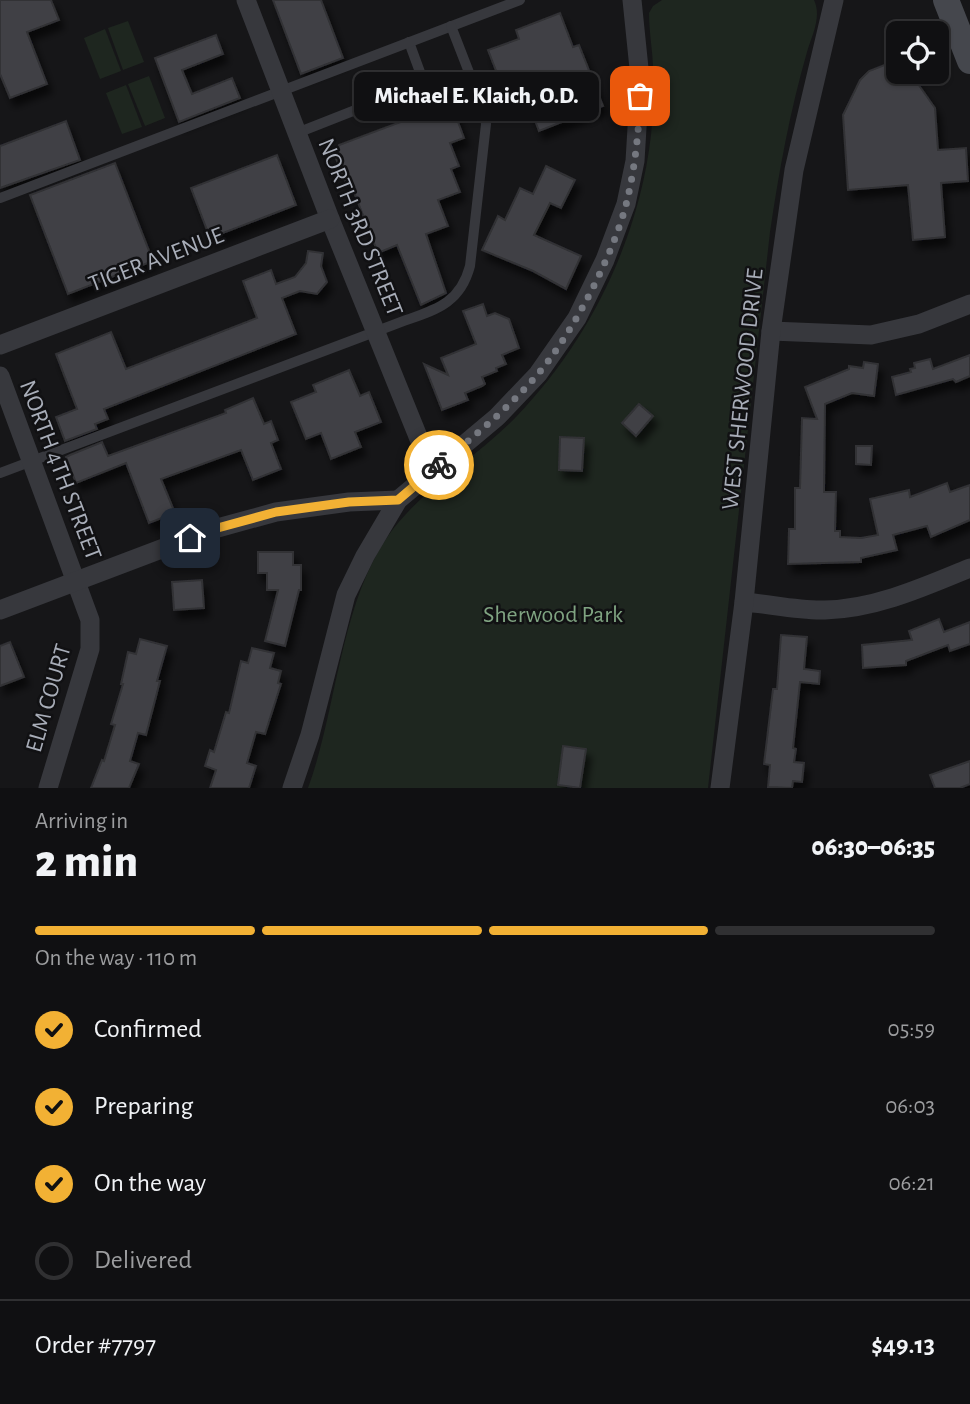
<!DOCTYPE html>
<html lang="en">
<head>
<meta charset="utf-8">
<style>
	:root { --surface:#101012; --page:#19191b; --text:#f1f3f6; --muted:#9c9d9f; --line:#303032; --accent:#f2b134 }
	body { margin:0; font-family:"Alegreya Sans",sans-serif; background:var(--page); color:var(--text); height:100vh; display:flex; flex-direction:column; font-size:26px; white-space:nowrap }
	* { box-sizing:border-box; margin:0 }
	p { font-size:23px; color:var(--muted) }
	.icon { flex:none; width:38px; height:38px; fill:none; stroke:currentColor; stroke-width:2; stroke-linecap:round; stroke-linejoin:round }
	.map { position:relative; height:788px; overflow:hidden }
	.side { display:flex; flex-direction:column; background:var(--surface); flex:1 }
	.side>* { flex:none }
	.fabs { position:absolute; left:886px; top:21px; display:grid; gap:14px }
	.fabs a { display:grid; place-items:center; width:63px; height:63px; border-radius:10px; background:var(--surface); box-shadow:0 2px 5px #0004,0 0 0 2px var(--line); font-size:35px }
	.pin { position:absolute; display:grid; place-items:center; width:60px; height:60px; color:#fff; margin:-30px; border-radius:14px; box-shadow:0 4px 10px #0006 }
	.courier { position:absolute; display:grid; place-items:center; width:70px; height:70px; margin:-35px; border:5px solid #f2b134; border-radius:50%; background:#fff; color:#222; box-shadow:0 2px 9px #0007 }
	.bubble { position:absolute; height:49px; border-radius:10px; background:var(--surface); box-shadow:0 2px 5px #0004,0 0 0 2px var(--line); font-size:23px; font-weight:800; line-height:49px; text-align:center }
	.headline em { font-style:normal; font-weight:800 }
	.headline div { display:flex; flex-direction:column-reverse }
	.headline { display:flex; align-items:center; justify-content:space-between; height:119px; padding:0 35px }
	h1 { font-size:46px; font-weight:800; line-height:52px }
	.bar { display:grid; grid-template-columns:repeat(4,1fr); gap:10px 7px; align-content:center; height:84px; padding:0 35px }
	.bar i { height:9px; border-radius:5px; background:var(--line) }
	.bar .current { background:var(--accent) }
	.bar p { grid-column:span 4 }
	.line { display:flex; align-items:center; gap:18px; padding:0 35px; border-top:2px solid var(--line) }
	.line div { flex:1 }
	ol { padding:0 35px; list-style:none }
	li { display:flex; align-items:center; gap:21px; height:77px }
	li p { margin-inline-start:auto }
	li .icon { padding:7px; border-radius:50%; background:var(--accent); color:#111; stroke-width:4 }
	li:last-child { color:var(--muted) }
	li i { width:38px; height:38px; border:4px solid var(--line); border-radius:50% }
	.map>svg:first-child { display:block }
	.green { fill:#1e261f }
	.building { fill:#404145; stroke:#303034; stroke-width:2; filter:url(#shadow) }
	.lines { fill:none; stroke-linecap:round; stroke-linejoin:round }
	.lane { stroke:#37383d; stroke-width:10 }
	.street { stroke:#37383d; stroke-width:19 }
	.secondary { stroke:#45474d; stroke-width:26 }
	.done { stroke:#757880; stroke-width:7; stroke-dasharray:0 12.6 }
	.route { stroke:#f2b134; stroke-width:9 }
	.labels { text-anchor:middle; stroke-width:5; stroke-linejoin:round; paint-order:stroke }
	.street-label { font-size:24px; fill:#a8adb8; stroke:#111113 }
	.park-label { font-size:24px; fill:#7fa381; stroke:#111113 }
</style>
</head>
<body>
<div class="map">
<svg width="970" height="788" viewBox="0 0 970 788">
	<defs>
		<filter id="shadow"><feDropShadow dx="4.5" dy="8" stdDeviation="3.5" flood-color="#0009"/></filter>
	</defs>
	<rect width="100%" height="100%" fill="#161618"/>
	<g class="green">
		<path d="M662,0H814C822,17 812,35 807,52C790,111 779,171 770,232L708,788H308C337,709 340,605 388,536C422,488 475,459 516,417C589,341 639,240 651,135C653,115 654,92 653,71C653,52 649,33 649,13L653,6Z"/>
		<polygon points="128,21 144,62 123,70 108,28"/>
		<polygon points="105,29 121,71 100,79 84,38"/>
		<polygon points="149,76 165,118 145,126 128,84"/>
		<polygon points="126,85 142,127 122,134 106,93"/>
	</g>
	<g class="building">
		<polygon points="0,0 51,0 59,20 27,32 47,84 10,98 0,74"/>
		<polygon points="273,0 321,0 343,58 301,74"/>
		<polygon points="560,13 573,47 579,45 603,106 539,131 526,97 509,104 488,50 519,39 516,30"/>
		<polygon points="216,35 223,54 182,70 192,94 232,78 240,98 179,122 155,58"/>
		<polygon points="887,64 898,68 898,72 907,72 911,74 935,108 938,150 966,148 968,181 941,183 945,237 913,240 908,185 848,190 843,115 860,80 869,71"/>
		<polygon points="451,103 464,138 450,143 459,166 451,169 460,192 438,200 448,226 426,234 446,293 421,305 397,245 378,253 349,180 345,181 335,156 339,145"/>
		<polygon points="66,121 80,160 0,188 0,146"/>
		<polygon points="277,155 296,205 210,238 191,188"/>
		<polygon points="115,163 153,261 68,294 30,195"/>
		<polygon points="546,166 575,180 561,208 550,203 534,235 581,256 566,289 533,271 482,250 498,216 505,220 520,188 533,194"/>
		<polygon points="308,251 323,253 321,266 327,282 317,294 300,291 282,298 296,334 104,409 108,419 95,424 97,429 65,441 56,417 77,409 56,354 111,332 126,369 257,318 243,281 271,270 276,284 295,277 306,263"/>
		<polygon points="483,304 487,316 495,313 509,319 519,348 502,355 506,364 496,368 497,371 482,377 485,384 482,386 465,393 468,400 442,410 424,364 448,375 441,358 476,344 463,311"/>
		<polygon points="970,355 970,376 956,382 953,379 896,395 892,377 911,372 910,369 915,368 914,363 930,359 933,369"/>
		<polygon points="864,362 878,364 874,396 852,393 825,404 824,492 836,492 835,531 840,531 840,537 861,538 878,535 870,499 909,490 910,497 947,483 950,492 970,485 970,520 931,537 927,526 893,535 897,550 861,558 861,562 788,564 789,529 795,529 795,488 800,488 802,418 817,419 805,387 849,369 849,366 863,368"/>
		<polygon points="349,370 360,396 369,392 381,422 355,432 361,447 331,459 321,433 306,439 291,402 316,392 313,385"/>
		<polygon points="253,398 264,424 271,421 278,440 271,443 281,469 253,480 241,450 161,479 175,513 149,523 126,463 76,483 66,457 70,455 102,442 108,456 226,413 225,410"/>
		<polygon points="639,404 653,416 636,436 622,423"/>
		<polygon points="560,437 584,438 582,471 559,470"/>
		<polygon points="856,446 872,446 871,465 856,464"/>
		<polygon points="258,552 293,552 293,565 301,565 301,590 299,590 285,646 265,641 278,590 267,590 267,573 258,573"/>
		<polygon points="202,580 204,608 174,610 172,582"/>
		<polygon points="939,619 944,632 970,622 970,644 950,651 948,645 906,661 906,665 863,668 862,645 912,640 909,631"/>
		<polygon points="781,635 807,637 804,669 820,671 819,684 800,682 793,748 796,749 794,762 804,763 802,782 793,781 792,788 768,787 770,765 764,764 773,689 777,689"/>
		<polygon points="140,639 167,646 157,681 160,681 146,735 138,733 130,761 139,764 129,788 91,788 102,760 104,761 115,725 111,724 123,684 121,684 128,652 136,654"/>
		<polygon points="10,642 24,677 0,686 0,646"/>
		<polygon points="252,648 274,653 270,668 281,671 278,683 281,684 265,734 256,732 247,763 256,766 249,788 210,788 216,770 205,766 210,750 214,752 226,712 229,713 241,661 248,663"/>
		<polygon points="563,746 586,749 580,788 558,785"/>
		<polygon points="970,761 970,784 960,788 935,788 930,775"/>
	</g>
	<g class="lines">
		<g class="lane">
			<polyline points="297,133 424,83 409,42"/>
			<polyline points="0,198 520,0"/>
			<path d="M0,473L393,325C429,311 459,308 470,266L486,124L484,111L451,26"/>
		</g>
		<g class="street">
			<polyline points="246,0 330,219 432,471"/>
			<polyline points="771,331 871,335 919,324 970,304"/>
			<polyline points="0,345 330,219"/>
			<polyline points="0,376 90,620 90,649 48,788"/>
			<path d="M744,602C770,604 798,611 825,610C875,609 924,587 970,568"/>
			<polyline points="0,610 214,529 276,512 349,502 398,500"/>
			<polyline points="292,788 310,735 346,595 365,556 398,500 497,417 538,374 577,318 605,260 626,204 635,161 640,78 632,0"/>
			<polyline points="720,788 744,602 771,331 794,170 834,0"/>
		</g>
		<polyline class="secondary" points="946,0 970,61"/>
	</g>
	<g class="lines">
		<path class="done" d="M439,465C473,437 508,409 537,375C572,335 614,254 627,201C635,167 639,131 640,96"/>
		<polyline class="route" points="190,538 214,529 276,512 349,502 398,500 439,465"/>
	</g>
	<g class="labels">
		<g class="street-label">
			<text transform="translate(361 227) rotate(68)" y="8">NORTH 3RD STREET</text>
			<text transform="translate(156 259) rotate(-21)" y="8">TIGER AVENUE</text>
			<text transform="translate(742 389) rotate(-84)" y="8">WEST SHERWOOD DRIVE</text>
			<text transform="translate(61 470) rotate(69)" y="8">NORTH 4TH STREET</text>
			<text transform="translate(48 698) rotate(-74)" y="8">ELM COURT</text>
		</g>
		<g class="park-label">
			<text x="553" y="622">Sherwood Park</text>
		</g>
	</g>
</svg>
<div class="fabs">
<a><svg class="icon" aria-label="locate" viewBox="0 0 24 24"><circle cx="12" cy="12" r="6"/><path d="M12 2v4M12 18v4M2 12h4M18 12h4"/></svg></a>
</div>
<div class="pin" style="left:640px;top:96px;background:#ea580c"><svg class="icon" aria-label="bag" viewBox="0 0 24 24"><path d="M5 8h14l-1 12H6zM9 8a3 3 0 0 1 6 0"/></svg></div>
<div class="pin" style="left:190px;top:538px;background:#1f2937"><svg class="icon" aria-label="home" viewBox="0 0 24 24"><path d="M3 11l9-7 9 7M6 9v11h12V9"/></svg></div>
<div class="courier" style="left:439px;top:465px"><svg class="icon" aria-label="bike" viewBox="0 0 24 24"><circle cx="6" cy="16" r="4"/><circle cx="18" cy="16" r="4"/><path d="M6 16l4-8h5l3 8M10 8l3 8H6M13 5h3"/></svg></div>
<div class="bubble" style="left:354px;top:72px;width:245px">Michael E. Klaich, O.D.</div>
</div>
<section class="side">
<div class="headline"><div><h1>2 min</h1><p>Arriving in</p></div><em>06:30–06:35</em></div>
<div class="bar"><i class="current"></i><i class="current"></i><i class="current"></i><i></i><p>On the way · 110 m</p></div>
<ol>
<li><svg class="icon" aria-label="check" viewBox="0 0 24 24"><path d="M5 12l5 5 9-10"/></svg>Confirmed<p>05:59</p></li>
<li><svg class="icon" aria-label="check" viewBox="0 0 24 24"><path d="M5 12l5 5 9-10"/></svg>Preparing<p>06:03</p></li>
<li><svg class="icon" aria-label="check" viewBox="0 0 24 24"><path d="M5 12l5 5 9-10"/></svg>On the way<p>06:21</p></li>
<li><i></i>Delivered</li>
</ol>
<div class="line" style="height:91px"><div>Order #7797</div><b>$49.13</b></div>
</section>
</body>
</html>
